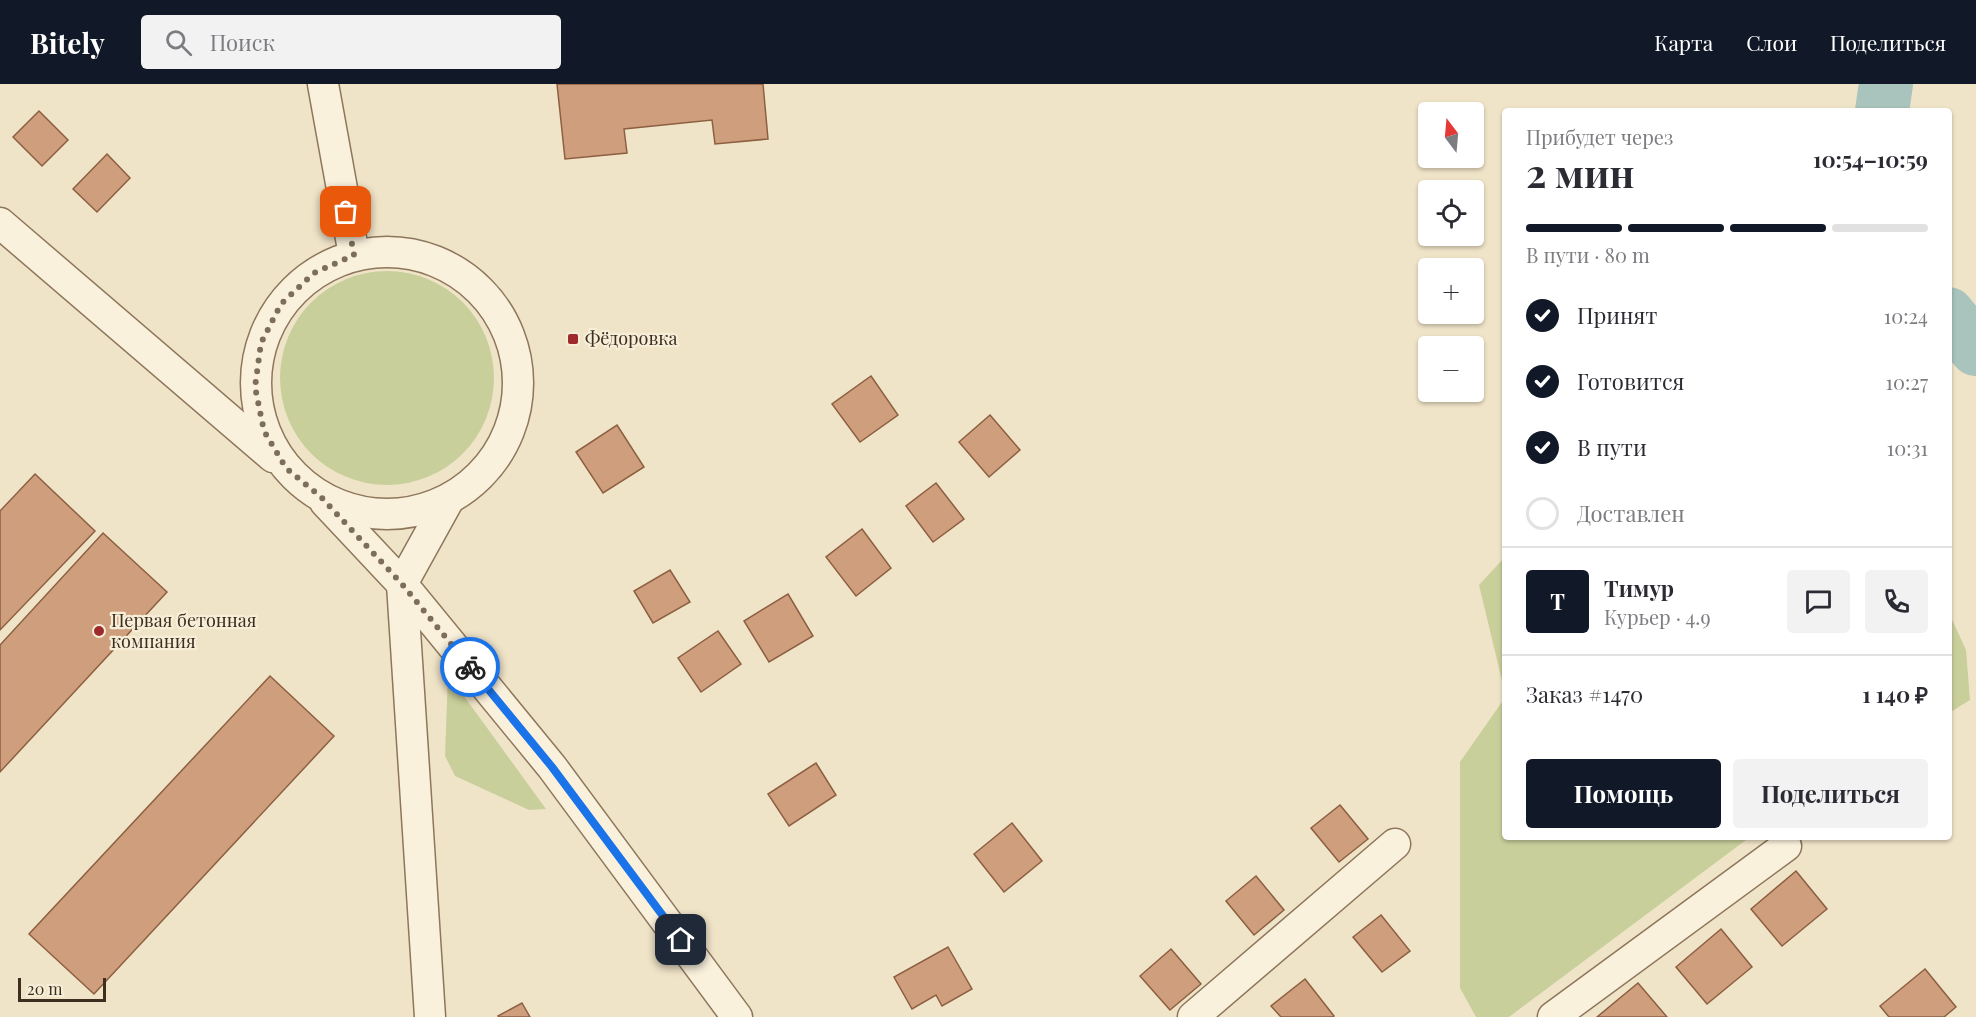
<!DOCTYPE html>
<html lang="ru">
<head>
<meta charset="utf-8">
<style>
	:root { --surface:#fff; --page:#f2f2f3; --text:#2b2b33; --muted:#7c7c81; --line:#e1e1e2; --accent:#111827 }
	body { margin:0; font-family:"Playfair Display",serif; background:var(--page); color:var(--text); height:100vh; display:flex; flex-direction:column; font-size:22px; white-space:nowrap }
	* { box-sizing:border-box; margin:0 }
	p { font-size:20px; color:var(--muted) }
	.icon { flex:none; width:33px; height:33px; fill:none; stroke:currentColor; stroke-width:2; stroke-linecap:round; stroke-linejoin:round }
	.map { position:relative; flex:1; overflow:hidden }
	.sheet { position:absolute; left:1502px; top:24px; width:450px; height:732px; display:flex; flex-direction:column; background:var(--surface); border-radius:6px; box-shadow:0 2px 4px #0004 }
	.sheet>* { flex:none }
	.needle { width:39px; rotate:344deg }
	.controls { position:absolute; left:1418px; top:18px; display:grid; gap:12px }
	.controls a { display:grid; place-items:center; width:66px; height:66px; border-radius:6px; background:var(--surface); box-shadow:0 2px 4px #0004; font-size:30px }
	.scale { position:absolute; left:18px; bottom:15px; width:88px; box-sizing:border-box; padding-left:6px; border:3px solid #3d2e20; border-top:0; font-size:16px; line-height:21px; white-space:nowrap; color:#3d2e20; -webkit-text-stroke:4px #f7eed8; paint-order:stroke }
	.pin { position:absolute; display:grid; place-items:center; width:51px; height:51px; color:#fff; margin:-26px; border-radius:12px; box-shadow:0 3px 9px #0006 }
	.courier { position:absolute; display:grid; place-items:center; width:60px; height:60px; margin:-30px; border:4px solid #1a73e8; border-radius:50%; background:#fff; color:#222; box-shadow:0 2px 8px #0007 }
	.overview em { font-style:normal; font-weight:700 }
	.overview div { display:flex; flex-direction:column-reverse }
	.overview { display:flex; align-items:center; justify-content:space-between; height:102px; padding:0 24px }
	h1 { font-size:39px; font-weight:700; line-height:45px }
	.bar { display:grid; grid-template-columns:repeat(4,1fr); gap:9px 6px; align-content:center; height:72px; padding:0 24px }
	.bar i { height:8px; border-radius:4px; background:var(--line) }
	.bar .selected { background:var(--accent) }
	.bar p { grid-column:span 4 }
	.line { display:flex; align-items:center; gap:15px; padding:0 24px; border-top:2px solid var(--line) }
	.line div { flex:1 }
	.round { display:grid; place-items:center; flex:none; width:63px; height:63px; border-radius:6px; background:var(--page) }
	ol { padding:0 24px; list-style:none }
	li { display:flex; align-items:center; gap:18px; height:66px }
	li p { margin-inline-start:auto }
	li .icon { padding:6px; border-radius:50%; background:var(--accent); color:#fff; stroke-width:4 }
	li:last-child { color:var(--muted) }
	li i { width:33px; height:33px; border:3px solid var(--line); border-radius:50% }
	.button { display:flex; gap:12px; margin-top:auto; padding:12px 24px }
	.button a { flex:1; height:69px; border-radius:6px; background:var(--accent); color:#fff; font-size:24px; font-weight:700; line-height:69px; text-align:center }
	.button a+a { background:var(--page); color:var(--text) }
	header { display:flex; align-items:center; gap:36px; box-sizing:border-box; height:84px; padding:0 30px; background:var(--accent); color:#fff }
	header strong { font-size:28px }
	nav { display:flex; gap:33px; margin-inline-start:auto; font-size:21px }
	.search { width:420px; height:54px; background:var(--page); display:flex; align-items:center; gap:15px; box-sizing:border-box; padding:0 21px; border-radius:6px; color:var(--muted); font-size:22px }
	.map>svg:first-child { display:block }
	.green { fill:#c9cf9b }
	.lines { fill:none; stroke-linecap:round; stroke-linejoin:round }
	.river { stroke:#a9c4bc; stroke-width:54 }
	.building { fill:#cf9f7d; stroke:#8d5f41; stroke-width:1.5 }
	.minor-casing { stroke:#8d765c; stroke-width:33 }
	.minor { stroke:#faf1dc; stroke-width:30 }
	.done { stroke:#7c6e5b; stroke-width:6; stroke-dasharray:0 10.8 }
	.route { stroke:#1a73e8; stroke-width:8 }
	.poi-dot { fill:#9e2a2b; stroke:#f7eed8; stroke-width:2 }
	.labels { text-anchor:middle; stroke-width:4.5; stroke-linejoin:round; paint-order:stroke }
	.poi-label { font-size:18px; fill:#3d2e20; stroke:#f7eed8; text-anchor:start }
</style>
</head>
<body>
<header>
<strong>Bitely</strong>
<div class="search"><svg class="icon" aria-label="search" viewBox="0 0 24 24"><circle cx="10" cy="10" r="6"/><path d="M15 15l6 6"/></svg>Поиск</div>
<nav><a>Карта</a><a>Слои</a><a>Поделиться</a></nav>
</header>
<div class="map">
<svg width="1976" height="933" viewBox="0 0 1976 933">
	<rect width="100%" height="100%" fill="#f0e4c8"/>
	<g class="green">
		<circle cx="387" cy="294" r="107"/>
		<polygon points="1504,474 1504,605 1479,501"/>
		<polygon points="1949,529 1966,566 1970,616 1949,629"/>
		<polygon points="448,590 546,725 529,726 455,692 445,672"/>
		<polygon points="1504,615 1504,753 1750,753 1509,933 1476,933 1460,904 1460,678"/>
	</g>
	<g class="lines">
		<g class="river">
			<polyline points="1882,27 1886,0"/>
			<polyline points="1948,230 1976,265"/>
		</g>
	</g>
	<g class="building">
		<polygon points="557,0 763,0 768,55 715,60 712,36 624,45 627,69 565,75"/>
		<polygon points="39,27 68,56 42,82 13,53"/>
		<polygon points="107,70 130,94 97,128 73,105"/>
		<polygon points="871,292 898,331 860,358 832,320"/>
		<polygon points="990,331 1020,366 989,393 959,358"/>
		<polygon points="617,341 644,383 603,409 576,368"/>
		<polygon points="35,390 95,447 0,546 0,427"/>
		<polygon points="936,399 964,435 933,458 906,422"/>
		<polygon points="862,445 891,484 856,512 826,473"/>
		<polygon points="103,449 167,508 0,688 0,561"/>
		<polygon points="670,486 690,518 653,539 634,507"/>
		<polygon points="788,510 813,552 769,578 744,537"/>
		<polygon points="718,547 741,580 701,608 678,574"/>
		<polygon points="270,592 334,652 94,910 29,850"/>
		<polygon points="816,679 836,711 789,742 768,710"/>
		<polygon points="1340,721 1368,755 1339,778 1311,744"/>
		<polygon points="1012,739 1042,777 1004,808 974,770"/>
		<polygon points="1796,787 1827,825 1782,862 1751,825"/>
		<polygon points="1256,792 1284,826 1254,851 1226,817"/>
		<polygon points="1381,831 1410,867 1382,888 1353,853"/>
		<polygon points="1721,845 1752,883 1707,920 1676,883"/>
		<polygon points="948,863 972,905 942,922 936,911 912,925 894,893"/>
		<polygon points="1171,865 1201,900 1170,926 1140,892"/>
		<polygon points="1925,885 1956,923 1944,933 1889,933 1880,922"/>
		<polygon points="1305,895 1334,932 1333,933 1281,933 1271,922"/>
		<polygon points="1638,899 1667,933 1597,933"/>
		<polygon points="522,919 530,933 499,933 498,932"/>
	</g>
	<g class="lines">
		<g class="minor-casing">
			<g id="minor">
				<polyline points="323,0 354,171"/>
				<polyline points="0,139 273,373"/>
				<circle cx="387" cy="299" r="131"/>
				<polyline points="325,418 402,500 552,683 737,933"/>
				<polyline points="430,933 402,500 449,415"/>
				<polyline points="1193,933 1395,760"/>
				<polyline points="1553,933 1786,762"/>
			</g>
		</g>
		<use href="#minor" class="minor"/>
	</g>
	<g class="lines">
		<polyline class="done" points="346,128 354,171 314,189 281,220 261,259 255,303 264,347 286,384 321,413 402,500 470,583"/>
		<polyline class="route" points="470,583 552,683 681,856"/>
	</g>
	<g class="poi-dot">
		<rect x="567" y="249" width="12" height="12" rx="3"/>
		<circle cx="99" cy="547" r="6"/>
	</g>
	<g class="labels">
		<g class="poi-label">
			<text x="585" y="261">Фёдоровка</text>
			<text x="111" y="543">Первая бетонная<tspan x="111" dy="21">компания</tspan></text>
		</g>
	</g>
</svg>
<div class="controls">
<a><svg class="needle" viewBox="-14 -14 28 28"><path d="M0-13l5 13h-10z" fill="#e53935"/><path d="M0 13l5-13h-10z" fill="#7c7c81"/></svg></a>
<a><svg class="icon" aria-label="locate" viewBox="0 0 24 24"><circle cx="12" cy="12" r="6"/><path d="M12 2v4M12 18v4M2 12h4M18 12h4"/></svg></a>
<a>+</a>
<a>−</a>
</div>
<div class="scale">20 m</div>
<div class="pin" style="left:346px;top:128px;background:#ea580c"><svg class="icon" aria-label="bag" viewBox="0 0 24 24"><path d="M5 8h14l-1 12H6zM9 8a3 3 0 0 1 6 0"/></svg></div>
<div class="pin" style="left:681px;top:856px;background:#1f2937"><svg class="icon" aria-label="home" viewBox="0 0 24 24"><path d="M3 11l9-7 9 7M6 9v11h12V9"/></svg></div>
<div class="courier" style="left:470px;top:583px"><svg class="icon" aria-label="bike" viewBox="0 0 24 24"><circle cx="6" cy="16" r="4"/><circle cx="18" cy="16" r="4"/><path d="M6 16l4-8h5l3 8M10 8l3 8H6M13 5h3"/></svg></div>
<section class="sheet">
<div class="overview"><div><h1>2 мин</h1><p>Прибудет через</p></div><em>10:54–10:59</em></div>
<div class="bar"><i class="selected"></i><i class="selected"></i><i class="selected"></i><i></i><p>В пути · 80 m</p></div>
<ol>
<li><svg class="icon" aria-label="check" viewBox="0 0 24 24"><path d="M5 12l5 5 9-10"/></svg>Принят<p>10:24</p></li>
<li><svg class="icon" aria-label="check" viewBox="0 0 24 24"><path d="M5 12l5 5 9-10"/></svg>Готовится<p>10:27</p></li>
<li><svg class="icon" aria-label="check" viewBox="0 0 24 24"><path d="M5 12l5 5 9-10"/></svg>В пути<p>10:31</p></li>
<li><i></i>Доставлен</li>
</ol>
<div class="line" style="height:108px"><b class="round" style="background:var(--accent);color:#fff">Т</b><div><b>Тимур</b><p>Курьер · 4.9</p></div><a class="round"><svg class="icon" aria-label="chat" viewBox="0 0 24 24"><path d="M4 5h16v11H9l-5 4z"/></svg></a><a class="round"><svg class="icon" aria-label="phone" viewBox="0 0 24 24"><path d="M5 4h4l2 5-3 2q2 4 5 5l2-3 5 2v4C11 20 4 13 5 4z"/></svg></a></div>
<div class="line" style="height:78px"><div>Заказ #1470</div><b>1 140 ₽</b></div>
<div class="button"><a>Помощь</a><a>Поделиться</a></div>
</section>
</div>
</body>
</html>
